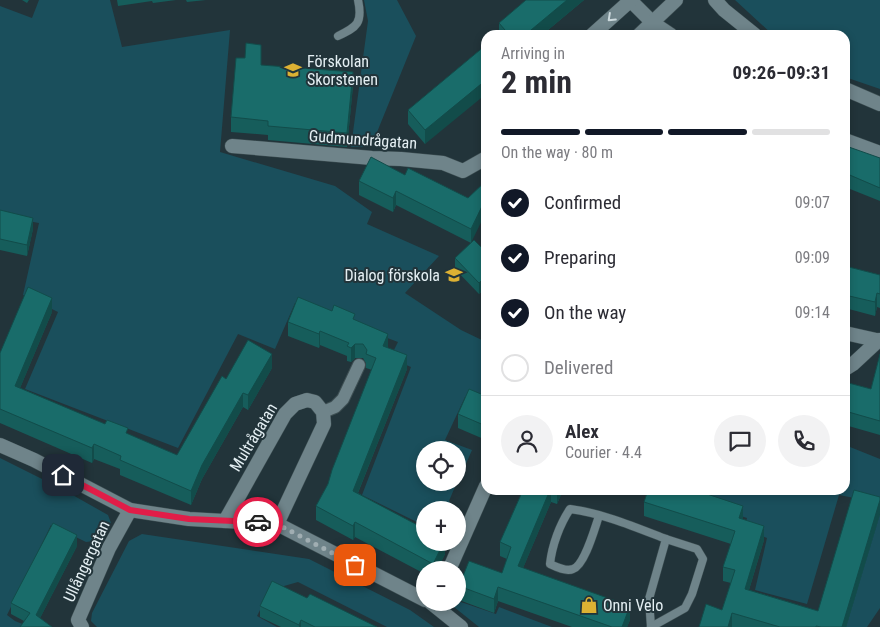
<!DOCTYPE html>
<html lang="en">
<head>
<meta charset="utf-8">
<style>
	:root { --surface:#fff; --page:#f2f2f3; --text:#2b2b33; --muted:#7c7c81; --line:#e1e1e2; --accent:#111827 }
	body { margin:0; font-family:"Roboto Condensed",sans-serif; background:var(--page); color:var(--text); height:100vh; display:flex; flex-direction:column; font-size:19px; white-space:nowrap }
	* { box-sizing:border-box; margin:0 }
	p { font-size:16px; color:var(--muted) }
	.icon { flex:none; width:28px; height:28px; fill:none; stroke:currentColor; stroke-width:2; stroke-linecap:round; stroke-linejoin:round }
	.map { position:relative; flex:1; overflow:hidden }
	.side { position:absolute; left:481px; top:30px; width:369px; height:465px; display:flex; flex-direction:column; background:var(--surface); border-radius:15px; box-shadow:0 2px 8px #0003 }
	.side>* { flex:none }
	.fabs { position:absolute; left:416px; top:441px; display:grid; gap:10px }
	.fabs a { display:grid; place-items:center; width:50px; height:50px; border-radius:50%; background:var(--surface); box-shadow:0 2px 8px #0003; font-size:25px }
	.pin { position:absolute; display:grid; place-items:center; width:42px; height:42px; color:#fff; margin:-21px; border-radius:10px; box-shadow:0 2px 8px #0006 }
	.courier { position:absolute; display:grid; place-items:center; width:50px; height:50px; margin:-25px; border:4px solid #e11d48; border-radius:50%; background:#fff; color:#222; box-shadow:0 1px 6px #0007 }
	.head em { font-style:normal; font-weight:700 }
	.head div { display:flex; flex-direction:column-reverse }
	.head { display:flex; align-items:center; justify-content:space-between; height:85px; padding:0 20px }
	h1 { font-size:32px; font-weight:700; line-height:38px }
	.bar { display:grid; grid-template-columns:repeat(4,1fr); gap:8px 5px; align-content:center; height:60px; padding:0 20px }
	.bar i { height:6px; border-radius:4px; background:var(--line) }
	.bar .on { background:var(--accent) }
	.bar p { grid-column:span 4 }
	.line { display:flex; align-items:center; gap:12px; padding:0 20px; border-top:1px solid var(--line) }
	.line div { flex:1 }
	.round { display:grid; place-items:center; flex:none; width:52px; height:52px; border-radius:26px; background:var(--page) }
	ol { padding:0 20px; list-style:none }
	li { display:flex; align-items:center; gap:15px; height:55px }
	li p { margin-inline-start:auto }
	li .icon { padding:5px; border-radius:50%; background:var(--accent); color:#fff; stroke-width:4 }
	li:last-child { color:var(--muted) }
	li i { width:28px; height:28px; border:2px solid var(--line); border-radius:50% }
	.map>svg:first-child { display:block }
	.green { fill:#1a4f5c }
	.lines { fill:none; stroke-linecap:round; stroke-linejoin:round }
	.service-casing { stroke:#3e4f53; stroke-width:9 }
	.pedestrian-casing { stroke:#3e4f53; stroke-width:14 }
	.minor-casing { stroke:#3e4f53; stroke-width:15 }
	.service { stroke:#6f848a; stroke-width:8 }
	.pedestrian { stroke:#6f848a; stroke-width:12 }
	.minor { stroke:#6f848a; stroke-width:14 }
	.wall { fill:#165d5b }
	.shaded-wall { fill:#124c4a }
	.building { fill:#196c6a; stroke:#124c4a }
	.oneway { stroke:#cddade }
	.done { stroke:#a0aeb2; stroke-width:5; stroke-dasharray:0 9 }
	.route { stroke:#e11d48; stroke-width:6 }
	.labels { text-anchor:middle; stroke-width:4; stroke-linejoin:round; paint-order:stroke }
	.poi-label { font-size:16px; fill:#e4eff3; stroke:#22343a; text-anchor:start }
	.street-label { font-size:16px; fill:#e4eff3; stroke:#22343a }
</style>
</head>
<body>
<div class="map">
<svg width="880" height="627" viewBox="0 0 880 627">
	<rect width="100%" height="100%" fill="#22343a"/>
	<g class="green">
		<polygon points="39,0 110,0 122,47 230,30 220,152 335,186 372,212 367,224 439,256 405,293 461,330 486,342 486,406 465,397 445,440 472,450 458,482 458,450 425,450 425,482 457,482 449,501 455,510 425,510 425,526 362,495 411,367 390,358 398,342 295,303 275,349 238,334 178,448 25,389 58,312 23,295 39,223 0,216 0,6 32,18"/>
		<polygon points="364,0 397,0 416,36 371,147 351,147 368,21"/>
		<polygon points="735,0 880,0 880,89 845,77 845,35 773,35"/>
		<polygon points="845,445 880,459 880,503 839,495 807,604 755,590 767,538 744,529 747,518 707,505 688,490 845,490"/>
		<polygon points="0,458 62,489 108,515 111,523 102,540 86,542 51,525 7,615 15,621 25,625 24,627 0,627"/>
		<polygon points="880,514 880,608 867,627 846,627"/>
		<polygon points="142,534 309,559 410,610 434,627 387,627 298,582 270,590 257,616 277,627 97,627 91,621 92,613 129,541"/>
		<polygon points="458,601 496,614 499,607 552,627 479,627 449,603 458,602"/>
	</g>
	<g class="lines">
		<g class="service-casing">
			<g id="service">
				<path d="M338,36C357,27 363,23 358,0"/>
				<path d="M599,516C595,527 585,565 573,569C566,572 557,567 550,564C552,545 560,524 570,509C602,513 635,527 666,539L649,599L651,627"/>
				<polyline points="651,627 685,608 692,594 703,559 697,549 666,539"/>
			</g>
		</g>
		<g class="pedestrian-casing">
			<polyline id="pedestrian" points="323,412 335,407 343,399 359,365"/>
		</g>
		<g class="minor-casing">
			<g id="minor">
				<polyline points="630,0 653,23 671,35"/>
				<polyline points="715,0 724,10 755,35"/>
				<polyline points="592,35 631,0"/>
				<polyline points="639,35 676,0"/>
				<polyline points="845,89 880,104"/>
				<polyline points="845,140 880,153"/>
				<polyline points="232,146 372,158 401,159 443,163 463,171 486,158"/>
				<polyline points="845,333 880,341"/>
				<polyline points="845,369 853,364 879,340"/>
				<polyline points="0,445 34,460 130,510 189,519 277,524 425,600"/>
				<polyline points="225,521 285,414 295,404 307,400 315,402 323,412 324,424 277,524"/>
				<polyline points="449,570 486,486"/>
				<polyline points="430,602 461,627"/>
				<polyline points="82,627 78,620 109,548 130,510"/>
			</g>
		</g>
		<use href="#service" class="service"/>
		<use href="#pedestrian" class="pedestrian"/>
		<use href="#minor" class="minor"/>
	</g>
	<g class="wall">
		<polygon points="22,0 29,0 27,3"/>
		<polygon points="117,0 176,0 153,3 152,1 118,6"/>
		<polygon points="186,0 206,0 187,2"/>
		<polygon points="526,0 584,0 542,35 499,35 499,23"/>
		<polygon points="486,45 425,144 408,124 408,110"/>
		<polygon points="261,65 353,86 347,147 268,140 268,135 231,132 231,117"/>
		<polygon points="845,149 880,158 880,201 845,187"/>
		<polygon points="405,175 468,198 486,181 471,243 396,205 393,212 359,195 359,181"/>
		<polygon points="0,210 33,229 27,256 0,250"/>
		<polygon points="486,252 486,287 479,294 455,269 455,258"/>
		<polygon points="845,266 880,275 880,308 877,307 875,316 845,308"/>
		<polygon points="52,312 20,388 177,455 226,379 272,368 248,410 243,407 202,479 191,505 120,475 120,469 94,459 92,463 0,423 0,353"/>
		<polygon points="355,320 388,348 407,369 358,493 445,542 445,554 437,570 425,570 425,574 355,537 353,540 316,520 316,506 328,484 372,370 366,368 366,363 363,358 355,358 351,362 347,361 347,356 320,345 319,348 288,336 288,322"/>
		<polygon points="880,354 880,435 845,425 845,382 871,389"/>
		<polygon points="486,396 486,440 458,428 458,414"/>
		<polygon points="523,490 563,490 557,504 551,502 523,568 630,620 627,627 572,627 498,601 494,613 459,600 459,586 502,573 507,559 500,556 500,542"/>
		<polygon points="644,502 743,519 764,540 749,590 818,611 880,514 846,627 699,627 722,610 731,583 723,581 723,567 731,544 644,516"/>
		<polygon points="77,546 40,618 24,621 11,614 11,603"/>
		<polygon points="307,598 377,627 281,627 260,617 260,606"/>
	</g>
	<g class="shaded-wall">
		<polygon points="567,0 584,0 542,35 525,35"/>
		<polygon points="353,72 353,86 347,147 347,133"/>
		<polygon points="486,80 486,94 425,144 425,130"/>
		<polygon points="396,191 396,205 393,212 393,198"/>
		<polygon points="486,198 486,212 471,243 471,229"/>
		<polygon points="33,218 33,229 27,256 27,245"/>
		<polygon points="486,276 486,287 479,294 479,283"/>
		<polygon points="877,293 877,307 875,316 875,302"/>
		<polygon points="52,298 52,312 15,400 15,386"/>
		<polygon points="320,331 320,345 319,348 319,334"/>
		<polygon points="388,334 388,348 383,346"/>
		<polygon points="355,344 355,358 351,362 351,348"/>
		<polygon points="272,354 272,368 248,410 248,395"/>
		<polygon points="407,355 407,369 353,505 353,491"/>
		<polygon points="243,393 243,407 202,479 191,505 191,491 202,465"/>
		<polygon points="94,444 94,459 92,463 92,448"/>
		<polygon points="550,490 551,490 551,502 518,580 518,566"/>
		<polygon points="557,490 563,490 557,504"/>
		<polygon points="880,500 880,514 846,627 842,627"/>
		<polygon points="743,506 743,520 739,518"/>
		<polygon points="355,522 355,537 353,540 353,526"/>
		<polygon points="764,526 764,540 745,603 745,589"/>
		<polygon points="77,535 77,546 36,626 36,615"/>
		<polygon points="444,542 445,542 445,554 437,570 433,570 433,564"/>
		<polygon points="498,587 498,601 494,613 494,599"/>
		<polygon points="630,606 630,620 627,627 622,627"/>
		<polygon points="732,613 732,627 728,627"/>
		<polygon points="301,620 301,627 299,627 299,625"/>
	</g>
	<g class="building">
		<polygon points="526,0 567,0 525,35 499,35 505,30 499,23"/>
		<polygon points="246,43 261,45 261,65 353,72 347,133 268,126 268,121 231,117 236,58 245,58"/>
		<polygon points="486,45 486,80 425,130 408,110"/>
		<polygon points="846,146 880,158 880,188 845,173 845,149"/>
		<polygon points="371,157 405,175 408,168 468,198 486,181 486,198 471,229 396,191 393,198 359,181"/>
		<polygon points="0,210 33,218 27,245 0,239"/>
		<polygon points="474,240 486,252 486,276 479,283 455,258"/>
		<polygon points="845,266 880,275 880,294 877,293 875,302 845,295"/>
		<polygon points="28,287 52,298 15,386 105,424 107,420 128,428 126,433 177,455 222,376 226,379 248,340 272,354 248,395 243,393 202,465 191,491 120,460 121,456 94,444 92,448 0,409 0,353"/>
		<polygon points="298,297 332,311 334,305 355,314 353,319 388,334 383,346 407,355 353,491 425,529 425,542 444,542 433,564 355,522 353,526 316,506 328,484 332,470 376,358 366,354 367,350 363,344 355,344 351,348 347,346 349,343 320,331 319,334 288,322"/>
		<polygon points="880,354 880,421 845,411 845,382 871,389"/>
		<polygon points="469,389 486,396 486,426 458,414"/>
		<polygon points="523,490 550,490 518,566 630,606 622,627 612,627 498,587 494,599 459,586 469,561 502,573 511,547 500,542"/>
		<polygon points="648,490 695,490 743,506 739,518 764,526 745,589 818,611 854,490 880,497 880,500 842,627 821,627 816,626 816,627 780,627 732,613 728,627 699,627 706,604 722,610 735,570 723,567 735,531 644,502"/>
		<polygon points="53,523 77,535 36,615 52,627 20,627 30,613 11,603"/>
		<polygon points="272,581 307,598 310,594 377,627 315,627 301,620 299,625 260,606"/>
	</g>
	<defs><path id="oneway-chevron" d="M-2-3.5L2.5 0L-2 3.5" fill="none" stroke-width="1.6" stroke-linecap="round" stroke-linejoin="round" transform="scale(1.25)"/></defs>
	<use class="oneway" href="#oneway-chevron" transform="translate(611 18) rotate(137)"/>
	<g class="lines">
		<polyline class="done" points="258,522 277,524 355,565"/>
		<polyline class="route" points="63,475 130,510 189,519 258,522"/>
	</g>
	<defs>
		<g id="school-bare" transform="scale(1.35)"><path d="M0-5L7-2L0 1L-7-2ZM-4 1L0 2.5L4 1V4Q0 6-4 4Z" fill="#ddb133" stroke="#22343a" stroke-width="2.5" paint-order="stroke"/></g>
		<g id="shop-bare" transform="scale(1.35)"><path d="M-5-2.5h2.3a2.7 3.5 0 0 1 5.4 0H5L5.5 6h-11ZM-1.5-2.5h3a1.5 2.3 0 0 0-3 0Z" fill="#ddb133" stroke="#22343a" stroke-width="2.5" paint-order="stroke"/></g>
	</defs>
	<g fill-rule="evenodd">
		<use href="#school-bare" x="293" y="70"/>
		<use href="#school-bare" x="454" y="275"/>
		<use href="#shop-bare" x="589" y="605"/>
	</g>
	<g class="labels">
		<g class="poi-label">
			<text x="307" y="67">Förskolan<tspan x="307" dy="18">Skorstenen</tspan></text>
			<text x="440" y="281" text-anchor="end">Dialog förskola</text>
			<text x="603" y="611">Onni Velo</text>
		</g>
		<g class="street-label">
			<text transform="translate(363 139) rotate(4)" y="6">Gudmundrågatan</text>
			<text transform="translate(253 437) rotate(-59)" y="6">Multrågatan</text>
			<text transform="translate(86 561) rotate(-65)" y="6">Ullångergatan</text>
		</g>
	</g>
</svg>
<div class="fabs">
<a><svg class="icon" aria-label="locate" viewBox="0 0 24 24"><circle cx="12" cy="12" r="6"/><path d="M12 2v4M12 18v4M2 12h4M18 12h4"/></svg></a>
<a>+</a>
<a>−</a>
</div>
<div class="pin" style="left:355px;top:565px;background:#ea580c"><svg class="icon" aria-label="bag" viewBox="0 0 24 24"><path d="M5 8h14l-1 12H6zM9 8a3 3 0 0 1 6 0"/></svg></div>
<div class="pin" style="left:63px;top:475px;background:#1f2937"><svg class="icon" aria-label="home" viewBox="0 0 24 24"><path d="M3 11l9-7 9 7M6 9v11h12V9"/></svg></div>
<div class="courier" style="left:258px;top:522px"><svg class="icon" aria-label="car" viewBox="0 0 24 24"><path d="M5 17H2v-5l4-1 3-4h7l3 4 3 1v5h-3M9 17h6M6 11h13"/><circle cx="7" cy="17" r="2"/><circle cx="17" cy="17" r="2"/></svg></div>
<section class="side">
<div class="head"><div><h1>2 min</h1><p>Arriving in</p></div><em>09:26–09:31</em></div>
<div class="bar"><i class="on"></i><i class="on"></i><i class="on"></i><i></i><p>On the way · 80 m</p></div>
<ol>
<li><svg class="icon" aria-label="check" viewBox="0 0 24 24"><path d="M5 12l5 5 9-10"/></svg>Confirmed<p>09:07</p></li>
<li><svg class="icon" aria-label="check" viewBox="0 0 24 24"><path d="M5 12l5 5 9-10"/></svg>Preparing<p>09:09</p></li>
<li><svg class="icon" aria-label="check" viewBox="0 0 24 24"><path d="M5 12l5 5 9-10"/></svg>On the way<p>09:14</p></li>
<li><i></i>Delivered</li>
</ol>
<div class="line" style="height:90px"><a class="round"><svg class="icon" aria-label="person" viewBox="0 0 24 24"><circle cx="12" cy="8" r="4"/><path d="M4 21q1-7 8-7t8 7"/></svg></a><div><b>Alex</b><p>Courier · 4.4</p></div><a class="round"><svg class="icon" aria-label="chat" viewBox="0 0 24 24"><path d="M4 5h16v11H9l-5 4z"/></svg></a><a class="round"><svg class="icon" aria-label="phone" viewBox="0 0 24 24"><path d="M5 4h4l2 5-3 2q2 4 5 5l2-3 5 2v4C11 20 4 13 5 4z"/></svg></a></div>
</section>
</div>
</body>
</html>
